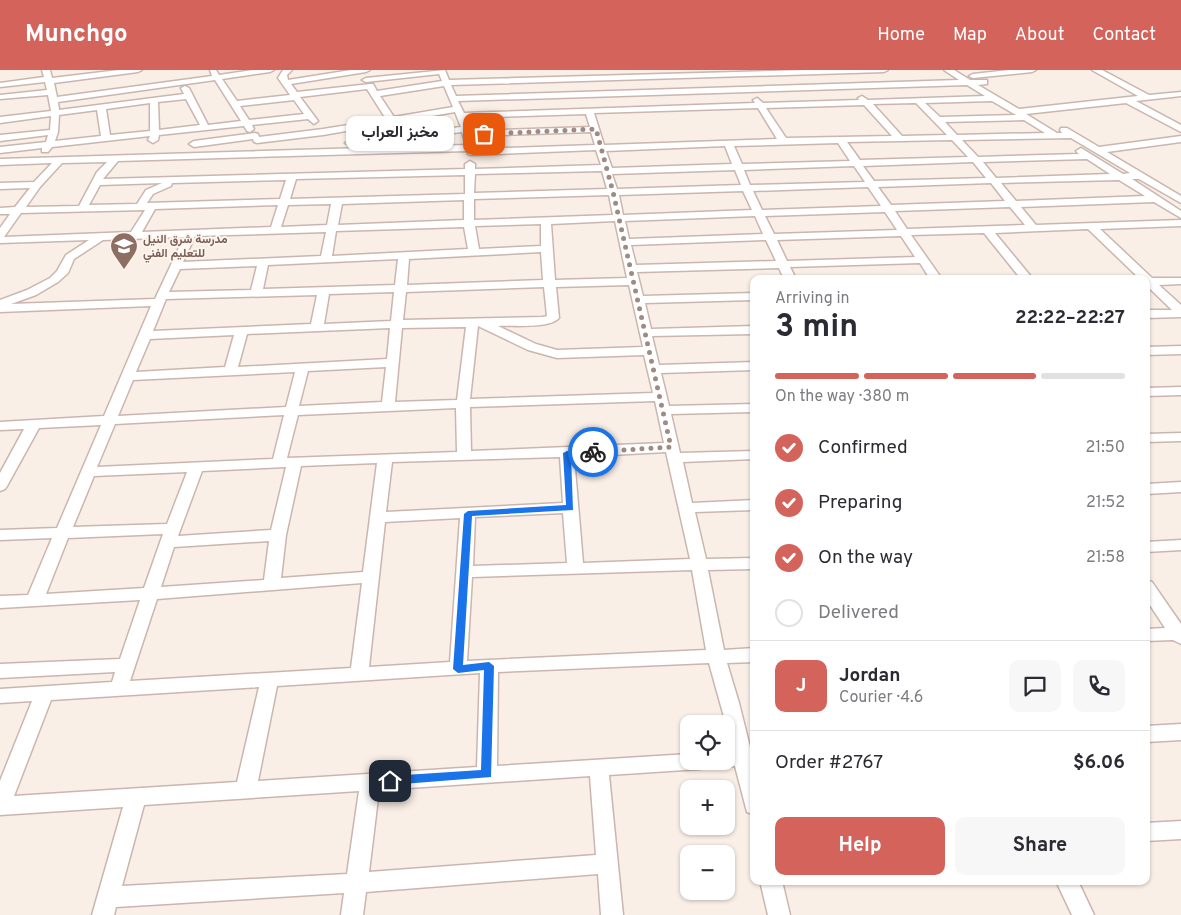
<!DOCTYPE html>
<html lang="en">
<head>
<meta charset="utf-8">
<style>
	:root { --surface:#fff; --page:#f7f7f7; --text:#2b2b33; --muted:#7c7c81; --line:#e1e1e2; --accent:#d4635b }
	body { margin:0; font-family:Overpass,Vazirmatn,sans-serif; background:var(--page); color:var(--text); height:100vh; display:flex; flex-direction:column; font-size:19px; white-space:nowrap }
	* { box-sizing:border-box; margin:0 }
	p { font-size:16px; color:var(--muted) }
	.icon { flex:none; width:28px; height:28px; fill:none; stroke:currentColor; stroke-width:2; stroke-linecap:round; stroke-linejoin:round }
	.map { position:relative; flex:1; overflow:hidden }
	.drawer { position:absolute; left:750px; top:205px; width:400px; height:610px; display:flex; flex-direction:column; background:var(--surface); border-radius:10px; box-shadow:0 1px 4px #0004 }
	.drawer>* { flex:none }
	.tools { position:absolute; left:680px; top:645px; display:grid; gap:10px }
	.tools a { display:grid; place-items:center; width:55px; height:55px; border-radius:10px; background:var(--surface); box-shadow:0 1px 4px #0004; font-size:25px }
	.pin { position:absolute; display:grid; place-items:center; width:42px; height:42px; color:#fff; margin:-21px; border-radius:10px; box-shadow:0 2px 8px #0006 }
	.courier { position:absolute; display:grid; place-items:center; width:50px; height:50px; margin:-25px; border:4px solid #1a73e8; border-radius:50%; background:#fff; color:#222; box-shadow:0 1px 6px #0007 }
	.bubble { position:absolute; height:35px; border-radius:10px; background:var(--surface); box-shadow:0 1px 4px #0004; font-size:16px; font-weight:700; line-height:35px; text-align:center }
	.headline em { font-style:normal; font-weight:700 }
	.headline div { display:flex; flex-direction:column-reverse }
	.headline { display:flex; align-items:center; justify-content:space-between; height:85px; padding:0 25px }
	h1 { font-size:32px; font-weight:700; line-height:38px }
	.bar { display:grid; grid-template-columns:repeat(4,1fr); gap:8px 5px; align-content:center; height:60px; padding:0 25px }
	.bar i { height:6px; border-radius:4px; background:var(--line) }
	.bar .selected { background:var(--accent) }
	.bar p { grid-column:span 4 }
	.line { display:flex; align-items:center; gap:12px; padding:0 25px; border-top:1px solid var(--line) }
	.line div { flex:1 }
	.round { display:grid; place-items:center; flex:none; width:52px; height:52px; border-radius:10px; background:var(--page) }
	ol { padding:0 25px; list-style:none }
	li { display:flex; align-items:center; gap:15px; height:55px }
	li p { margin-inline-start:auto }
	li .icon { padding:5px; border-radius:50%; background:var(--accent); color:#fff; stroke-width:4 }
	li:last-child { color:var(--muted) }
	li i { width:28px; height:28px; border:2px solid var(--line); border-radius:50% }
	.button { display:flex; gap:10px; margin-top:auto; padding:10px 25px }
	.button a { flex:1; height:58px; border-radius:10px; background:var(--accent); color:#fff; font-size:20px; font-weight:700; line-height:58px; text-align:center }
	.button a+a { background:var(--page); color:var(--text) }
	header { display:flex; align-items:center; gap:30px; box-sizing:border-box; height:70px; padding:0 25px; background:var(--accent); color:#fff }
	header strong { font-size:24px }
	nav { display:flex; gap:28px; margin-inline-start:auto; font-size:18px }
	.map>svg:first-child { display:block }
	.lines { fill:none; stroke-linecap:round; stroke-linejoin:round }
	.minor-casing { stroke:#cab6ae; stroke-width:3 }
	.minor { fill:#fff; fill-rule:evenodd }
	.route { fill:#1a73e8 }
	.done { stroke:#a08b84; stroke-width:5; stroke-dasharray:0 9 }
	.labels { text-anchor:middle; stroke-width:4; stroke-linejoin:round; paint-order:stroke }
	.far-education-label { font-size:12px; font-weight:bold; fill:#785e54; stroke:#fdf4ed; text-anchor:start }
</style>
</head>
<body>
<header>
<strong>Munchgo</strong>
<nav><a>Home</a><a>Map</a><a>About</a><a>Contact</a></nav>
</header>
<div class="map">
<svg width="1181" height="845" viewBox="0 0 1181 845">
	<rect width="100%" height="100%" fill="#f9efe7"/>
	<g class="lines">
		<g class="minor-casing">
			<g id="minor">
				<path d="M42,0H50L52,8L119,0H142L138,2L54,13L57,27L212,6L210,0H216L219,5L253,0H274L270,2L222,9L237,31L290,25L278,8L283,0H292L287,5L288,10L351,0H370L366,2L291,14L297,22L370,14H373L377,21L442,11L439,4L366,12L362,10L366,8L445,0L449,10L805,0H888L884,2L451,15L456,26L959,10L944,0H954L970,10H987V14L978,15L1019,39L1138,26L1092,0H1102L1149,25L1181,22V26L1136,31L1181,55V62L1126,33L1026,44L1057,63H1062L1060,60L1061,58H1067L1099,77L1181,66V72L1107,82L1181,126V133L1139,109H1132L1181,141V148L1154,132L1021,137L1036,155L1181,150V156L1100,159L1152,208H1181V214L1159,215L1181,235V247L1146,248V240H1172L1146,215V209H1140L1088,159L995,163L1033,209H1021L984,163L911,165L942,209H930L920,193L790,197L796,209H784L779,198L637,202L643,226L754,223V230L645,233L651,259L754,256V264L652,266L659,295L754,292V300L661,303L669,336L754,334V342L671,344L680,383L754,381V389L683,392L692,433L754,430V440L695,442L706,489L754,488V499L708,500L724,580L754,578V592L727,593L739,633L754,693V745L747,742L735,696L726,697L719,695L717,691H726V681H731L726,654L709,593L498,602L497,696L689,684V691H710L707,697L700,699L609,705L623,845H601L598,804L366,822L363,845H341L344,823L116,837L114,845H92L123,737L0,745V711L32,631L0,633V619L112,612L115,602L0,608V594L120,589L140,530L0,538V526L28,525L52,468L0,470V460L57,458L101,355L39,358L7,416L5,419L0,421V403L24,359L0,360V352L104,346L151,236L0,242V230L27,220L50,208L57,201L66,185L89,170L0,173V158L10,144H0V138L15,137L30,118L0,119V113L34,112L52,93L0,95V89L466,75L462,62L350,76L345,73L350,70L461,57L455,42L323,65L257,73L254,72L253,69L194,77L189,74L194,71L255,63L258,64L259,67L323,59L386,49L367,19L300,27L318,51L314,54L308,49L252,55L254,59L250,62L247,61L244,56L159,65L158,70L153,73L148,70L150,66L52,77L48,82H42V78L0,83V77L46,72L48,65L0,71V65L50,60L51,46L0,53V47L51,41L48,25L0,29V25L47,20L45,12L0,17V13L44,7ZM215,10L241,51L208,55L189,18L185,16L181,18L184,24L59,40L58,32ZM967,15L985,26L868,30L862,26L858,28L859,30L763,33L757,28L753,30L755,33L464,43L458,31ZM444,16L453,37L394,47L380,26ZM186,29L200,55L159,60L158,32ZM294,30L304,44L249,50L240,36ZM992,31L1016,45L940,47L925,33ZM150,33V61L110,65L106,39ZM916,33L947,65L902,66L873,34ZM864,35L892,66L786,68L766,38ZM758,38L777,69L604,75L594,43ZM97,40L101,66L55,71L58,62L59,45ZM586,44L590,57L471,61L466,48ZM1024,50L1045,63L957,65L945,52ZM591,62L595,75L475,79L472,66ZM1071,68L1130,103L1123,104L1081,78L1076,81L1079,84L978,87L962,70ZM952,70L968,87L860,90L847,72ZM838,73L850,91L742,94L734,76ZM725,76L732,94L612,98L606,81ZM596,80L601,95L475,99V94L470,91L465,94V99L103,109L118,91L467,81L468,84L471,85ZM1087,89L1110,104L996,108L983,92ZM107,92L97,102L79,136L26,137L40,117L62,93ZM973,92L986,108L874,111L863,96ZM854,96L865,112L750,115L744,100ZM735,100L741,115L617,119L612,104ZM602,101L607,119L474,123L475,104ZM465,105V124L290,129L296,109ZM286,110L280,129L147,133L153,124L171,116L172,113ZM1119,110L1145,126L1016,131L1001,113ZM162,113L146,120L137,134L89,135L100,115ZM991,113L1005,131L891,135L878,117ZM868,117L881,136L762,140L753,121ZM743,121L752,140L623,145L619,125ZM609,125L613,145L474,150V129ZM464,130V150L338,155L342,134ZM331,134L327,155L281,157L288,135ZM278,135L271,157L142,162L155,139ZM1010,137L1025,155L907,159L895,141ZM145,140L131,162L4,167L21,143ZM885,142L897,160L774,164L765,146ZM755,146L763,164L629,169L625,151ZM615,151L627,208L555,210L551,154ZM541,154V176L479,179L475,156ZM464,157L468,179L332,186L336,161ZM326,162L321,186L183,192L195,166ZM901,166L915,187L787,191L777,170ZM184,167L155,229L11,234L36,225L58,212L68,203L74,189L103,170ZM766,170L776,191L636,195L631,175ZM541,182L543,210L407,215L409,189ZM398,189L395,215L263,219L268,195ZM257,196L251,220L169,222L180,199ZM629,215L643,277L557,280L536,274L498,256C513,255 549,259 559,248L556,217ZM544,217L547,246L543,247L403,250L406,222ZM394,222L391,251L324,254L329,224ZM317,225L311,254L153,261L166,229ZM478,256L528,280L557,288L644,285L653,323L470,329ZM466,257L457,330L395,332L402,258ZM390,258L387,289L238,297L247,264ZM234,265L225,297L136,302L150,269ZM386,297L382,332L299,336L308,301ZM295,302L286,337L118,346L133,310ZM655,331L664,373L471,381L470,337ZM456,338L457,382L287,388L298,345ZM284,345L273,389L97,397L115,354ZM666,382L690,489L583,493L574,387ZM560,387L563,433L386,442L392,392ZM377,393L363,502L281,508L286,465L301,396ZM286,397L271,460L178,466L202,401ZM187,402L167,454L73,457L94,406ZM563,443L567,493L473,496L475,447ZM460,448L450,592L369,597L385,452ZM163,464L144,518L46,524L68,468ZM269,471L264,510L161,517L174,477ZM692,500L706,580L467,591L472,507ZM362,513L351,598L130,611L157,529ZM480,603L477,697L258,711L277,616ZM259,617L237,712L14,726L51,630ZM590,706L596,785L369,802L379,720ZM359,721L347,804L122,816L144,735Z"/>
				<polygon points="1009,0 1036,0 1032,2 973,8 969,6 973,4"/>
				<polygon points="1181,276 1181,284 1146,285 1146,277"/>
				<polygon points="1181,317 1181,325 1146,326 1146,318"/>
				<polygon points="1181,363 1181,371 1146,372 1146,364"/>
				<polygon points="1181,412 1181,422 1146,424 1146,414"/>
				<polygon points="1181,470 1181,480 1146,482 1146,472"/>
				<polygon points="1146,510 1152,512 1181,554 1181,574 1173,570 1146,571 1146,559 1165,558 1146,529"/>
				<polygon points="1181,654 1181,670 1146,672 1146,656"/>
				<polygon points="1181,751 1181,769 1146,771 1146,753"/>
				<polygon points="760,811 782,811 790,845 768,845"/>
				<polygon points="1056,811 1078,811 1094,845 1072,845"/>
			</g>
		</g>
		<use href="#minor" class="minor"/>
	</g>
	<polygon class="route" points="593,379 597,382 596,383 571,385 573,440 472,446 463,595 489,592 494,596 491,707 390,715 386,714 384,711 386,707 390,706 481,700 484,600 458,603 453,599 464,444 468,441 566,435 563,383 567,381"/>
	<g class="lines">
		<polyline class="done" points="484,64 596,59 613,122 671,377 593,382"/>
	</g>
	<defs>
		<g id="school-pin" transform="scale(1.4375)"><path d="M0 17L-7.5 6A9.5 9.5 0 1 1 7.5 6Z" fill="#8d6e63" stroke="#fdf4ed"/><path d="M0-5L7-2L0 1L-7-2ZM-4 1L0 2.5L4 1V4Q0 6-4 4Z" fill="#fff"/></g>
	</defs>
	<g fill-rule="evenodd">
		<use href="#school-pin" x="124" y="176"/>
	</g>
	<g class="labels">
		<g class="far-education-label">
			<text x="143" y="173">مدرسة شرق النيل<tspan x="143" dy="14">للتعليم الفني</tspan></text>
		</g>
	</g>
</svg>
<div class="tools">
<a><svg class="icon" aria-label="locate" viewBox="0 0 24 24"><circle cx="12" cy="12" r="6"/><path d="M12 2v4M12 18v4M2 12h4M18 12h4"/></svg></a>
<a>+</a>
<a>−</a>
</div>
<div class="pin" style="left:484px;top:64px;background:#ea580c"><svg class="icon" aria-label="bag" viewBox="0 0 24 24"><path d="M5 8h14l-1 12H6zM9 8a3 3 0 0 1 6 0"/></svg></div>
<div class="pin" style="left:390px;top:711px;background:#1f2937"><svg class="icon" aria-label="home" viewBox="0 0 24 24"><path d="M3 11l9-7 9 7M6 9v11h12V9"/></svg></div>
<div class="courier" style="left:593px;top:382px"><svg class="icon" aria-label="bike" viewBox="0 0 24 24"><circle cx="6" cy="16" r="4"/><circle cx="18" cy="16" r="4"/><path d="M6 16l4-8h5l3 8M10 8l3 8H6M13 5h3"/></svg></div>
<div class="bubble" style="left:346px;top:46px;width:108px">مخبز العراب</div>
<section class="drawer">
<div class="headline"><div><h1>3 min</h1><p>Arriving in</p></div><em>22:22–22:27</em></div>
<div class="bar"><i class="selected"></i><i class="selected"></i><i class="selected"></i><i></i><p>On the way · 380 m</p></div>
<ol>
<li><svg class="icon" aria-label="check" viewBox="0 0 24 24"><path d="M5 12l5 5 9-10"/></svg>Confirmed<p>21:50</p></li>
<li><svg class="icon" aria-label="check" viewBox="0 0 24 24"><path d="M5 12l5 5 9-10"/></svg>Preparing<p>21:52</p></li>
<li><svg class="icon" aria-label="check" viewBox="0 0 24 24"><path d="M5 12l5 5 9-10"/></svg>On the way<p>21:58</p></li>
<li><i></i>Delivered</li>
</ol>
<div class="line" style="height:90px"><b class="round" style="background:var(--accent);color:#fff">J</b><div><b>Jordan</b><p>Courier · 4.6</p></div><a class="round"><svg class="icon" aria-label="chat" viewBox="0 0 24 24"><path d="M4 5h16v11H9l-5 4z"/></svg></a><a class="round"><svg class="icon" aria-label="phone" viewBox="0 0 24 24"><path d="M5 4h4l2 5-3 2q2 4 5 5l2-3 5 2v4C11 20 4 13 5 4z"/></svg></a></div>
<div class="line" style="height:65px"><div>Order #2767</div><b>$6.06</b></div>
<div class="button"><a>Help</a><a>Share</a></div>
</section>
</div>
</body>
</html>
